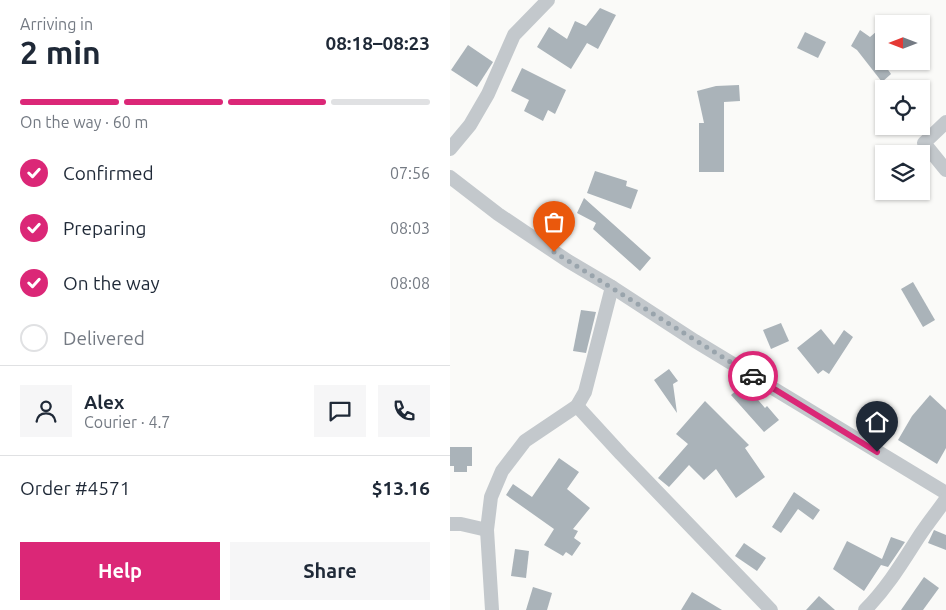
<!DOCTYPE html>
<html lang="en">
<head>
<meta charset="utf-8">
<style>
	:root { --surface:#fff; --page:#f6f6f7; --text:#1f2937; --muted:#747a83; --line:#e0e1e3; --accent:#db2777 }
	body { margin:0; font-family:Ubuntu,sans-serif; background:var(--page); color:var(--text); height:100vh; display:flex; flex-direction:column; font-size:19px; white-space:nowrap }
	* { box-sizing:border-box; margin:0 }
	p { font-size:16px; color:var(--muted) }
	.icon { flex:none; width:28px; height:28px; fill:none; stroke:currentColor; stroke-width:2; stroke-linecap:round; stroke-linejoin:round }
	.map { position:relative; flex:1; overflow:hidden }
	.panel { display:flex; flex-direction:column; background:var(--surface); width:450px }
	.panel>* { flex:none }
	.needle { width:32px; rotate:270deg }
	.buttons { position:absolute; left:425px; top:15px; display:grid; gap:10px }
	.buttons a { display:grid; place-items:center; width:55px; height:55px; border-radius:0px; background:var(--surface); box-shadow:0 1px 4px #0004; font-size:25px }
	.pin { position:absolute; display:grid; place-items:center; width:42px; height:42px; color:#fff; margin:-51px -21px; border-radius:50% 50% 50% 0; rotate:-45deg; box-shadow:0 0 5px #0007 }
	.pin .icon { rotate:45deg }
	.courier { position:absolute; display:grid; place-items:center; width:50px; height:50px; margin:-25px; border:4px solid #db2777; border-radius:50%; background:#fff; color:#222; box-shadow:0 1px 6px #0007 }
	.summary em { font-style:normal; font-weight:600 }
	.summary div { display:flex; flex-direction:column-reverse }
	.summary { display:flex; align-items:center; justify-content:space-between; height:85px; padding:0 20px }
	h1 { font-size:32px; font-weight:600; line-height:38px }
	.bar { display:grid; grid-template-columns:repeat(4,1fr); gap:8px 5px; align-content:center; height:60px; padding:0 20px }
	.bar i { height:6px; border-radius:4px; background:var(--line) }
	.bar .current { background:var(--accent) }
	.bar p { grid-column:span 4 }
	.line { display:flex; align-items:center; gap:12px; padding:0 20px; border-top:1px solid var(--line) }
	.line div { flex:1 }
	.round { display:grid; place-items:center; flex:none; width:52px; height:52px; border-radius:0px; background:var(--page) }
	ol { padding:0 20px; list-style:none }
	li { display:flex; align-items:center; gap:15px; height:55px }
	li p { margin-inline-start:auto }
	li .icon { padding:5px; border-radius:50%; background:var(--accent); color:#fff; stroke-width:4 }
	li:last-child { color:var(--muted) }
	li i { width:28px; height:28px; border:2px solid var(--line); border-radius:50% }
	.primary-button { display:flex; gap:10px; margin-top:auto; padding:10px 20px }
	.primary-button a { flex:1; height:58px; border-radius:0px; background:var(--accent); color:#fff; font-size:20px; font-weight:600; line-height:58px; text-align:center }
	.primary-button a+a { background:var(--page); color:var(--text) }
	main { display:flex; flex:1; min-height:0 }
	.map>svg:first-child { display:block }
	.building { fill:#aab3b9 }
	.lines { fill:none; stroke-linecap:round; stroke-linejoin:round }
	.street { stroke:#c3c8cc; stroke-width:14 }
	.done { stroke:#99a4ac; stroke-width:5; stroke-dasharray:0 9 }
	.route { stroke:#db2777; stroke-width:6 }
</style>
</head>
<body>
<main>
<section class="panel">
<div class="summary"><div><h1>2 min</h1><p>Arriving in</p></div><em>08:18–08:23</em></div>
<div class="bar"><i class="current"></i><i class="current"></i><i class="current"></i><i></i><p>On the way · 60 m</p></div>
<ol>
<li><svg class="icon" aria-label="check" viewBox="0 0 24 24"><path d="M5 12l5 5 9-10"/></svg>Confirmed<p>07:56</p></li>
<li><svg class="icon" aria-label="check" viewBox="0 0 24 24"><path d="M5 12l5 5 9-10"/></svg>Preparing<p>08:03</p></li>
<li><svg class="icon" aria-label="check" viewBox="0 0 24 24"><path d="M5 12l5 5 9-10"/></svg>On the way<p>08:08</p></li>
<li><i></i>Delivered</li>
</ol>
<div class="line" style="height:90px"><a class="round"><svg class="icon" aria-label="person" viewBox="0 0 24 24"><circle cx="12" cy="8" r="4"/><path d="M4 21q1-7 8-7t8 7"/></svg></a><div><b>Alex</b><p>Courier · 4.7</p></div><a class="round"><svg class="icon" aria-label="chat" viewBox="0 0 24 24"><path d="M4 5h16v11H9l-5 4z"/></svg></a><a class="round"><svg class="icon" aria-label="phone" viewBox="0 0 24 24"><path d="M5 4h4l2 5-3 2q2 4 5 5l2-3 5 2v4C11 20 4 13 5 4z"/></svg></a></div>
<div class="line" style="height:65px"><div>Order #4571</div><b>$13.16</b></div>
<div class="primary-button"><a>Help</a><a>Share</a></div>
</section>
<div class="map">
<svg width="496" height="610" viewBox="0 0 496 610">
	<rect width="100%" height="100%" fill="#fafaf8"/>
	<g class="building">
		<polygon points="150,8 166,15 148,49 137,43 121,69 87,47 99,27 117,39 125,21 136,26"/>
		<polygon points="434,25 434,64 441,74 432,82 407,50 401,46 410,30 420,37"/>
		<polygon points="355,32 376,42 368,58 347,48"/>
		<polygon points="18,45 43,62 27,87 1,70"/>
		<polygon points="72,68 116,90 105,114 98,110 93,121 74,111 79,100 61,91"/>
		<polygon points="289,85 290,101 274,102 274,172 249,172 249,123 254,123 247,91 266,86"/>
		<polygon points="145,171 177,181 176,186 188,190 181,209 137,193"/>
		<polygon points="134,198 201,258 190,271 143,229 146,223 127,213"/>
		<polygon points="463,282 485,320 473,327 451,289"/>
		<polygon points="131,310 146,312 136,353 123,351"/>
		<polygon points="331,323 339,341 321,349 313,330"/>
		<polygon points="371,329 384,345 394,330 403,337 379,374 373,370 368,374 347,348"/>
		<polygon points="219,369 228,381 223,384 227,413 204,380"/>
		<polygon points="294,384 315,408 317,406 329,420 314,432 281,395"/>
		<polygon points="480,395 496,410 496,448 487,464 448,440 462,416"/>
		<polygon points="255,401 299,445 295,448 315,477 286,498 266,469 254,480 239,465 219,487 208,478 238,444 226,434"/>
		<polygon points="0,447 22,447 22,466 17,466 17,472 4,472 4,466 0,466"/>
		<polygon points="109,458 129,472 117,489 140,508 123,529 128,531 124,538 131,543 122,556 116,552 113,556 94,545 104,529 56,495 63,484 82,497"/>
		<polygon points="344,492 370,510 363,520 348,509 331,533 322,527"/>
		<polygon points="484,530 496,535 496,550 478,543"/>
		<polygon points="441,537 455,542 438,567 431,565 414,591 383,569 397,541 432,559"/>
		<polygon points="294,543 316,558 307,571 285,556"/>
		<polygon points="65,549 79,551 76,578 61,576"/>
		<polygon points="474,577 489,588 473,610 451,610"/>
		<polygon points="83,587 102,593 97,610 76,610"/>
		<polygon points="242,592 272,610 231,610"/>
		<polygon points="369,596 385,610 356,610"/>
	</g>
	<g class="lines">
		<g class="street">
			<polyline points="496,122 474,143 496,170"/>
			<polyline points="0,149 20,125 38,94 64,35 98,0"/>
			<polyline points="0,177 48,214 118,261 162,287 245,341 496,493"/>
			<polyline points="127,406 171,454 321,610"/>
			<polyline points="0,524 11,524 37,530"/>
			<polyline points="42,610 37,530 41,497 52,471 75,441 127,406 135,392 162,287"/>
			<path d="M415,610C437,588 452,563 468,538C477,524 487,512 496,499"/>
		</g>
	</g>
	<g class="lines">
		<polyline class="done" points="104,252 303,376"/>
		<polyline class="route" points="303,376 427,452"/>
	</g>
</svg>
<div class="buttons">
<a><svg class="needle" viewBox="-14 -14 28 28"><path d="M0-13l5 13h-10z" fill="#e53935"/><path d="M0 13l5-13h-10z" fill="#747a83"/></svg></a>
<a><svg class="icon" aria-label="locate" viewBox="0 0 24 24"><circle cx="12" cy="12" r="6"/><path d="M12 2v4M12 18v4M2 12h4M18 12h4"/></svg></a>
<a><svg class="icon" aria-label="layers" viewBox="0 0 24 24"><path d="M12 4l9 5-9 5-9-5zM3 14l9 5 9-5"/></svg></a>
</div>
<div class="pin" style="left:104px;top:252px;background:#ea580c"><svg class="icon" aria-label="bag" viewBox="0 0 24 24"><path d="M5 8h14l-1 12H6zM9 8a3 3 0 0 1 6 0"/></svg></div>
<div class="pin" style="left:427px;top:452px;background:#1f2937"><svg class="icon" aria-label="home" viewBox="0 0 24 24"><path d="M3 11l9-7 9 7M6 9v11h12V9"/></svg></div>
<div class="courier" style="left:303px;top:376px"><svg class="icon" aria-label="car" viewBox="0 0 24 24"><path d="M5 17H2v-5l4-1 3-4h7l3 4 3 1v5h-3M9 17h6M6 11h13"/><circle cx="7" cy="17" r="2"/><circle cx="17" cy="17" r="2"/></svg></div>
</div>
</main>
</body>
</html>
